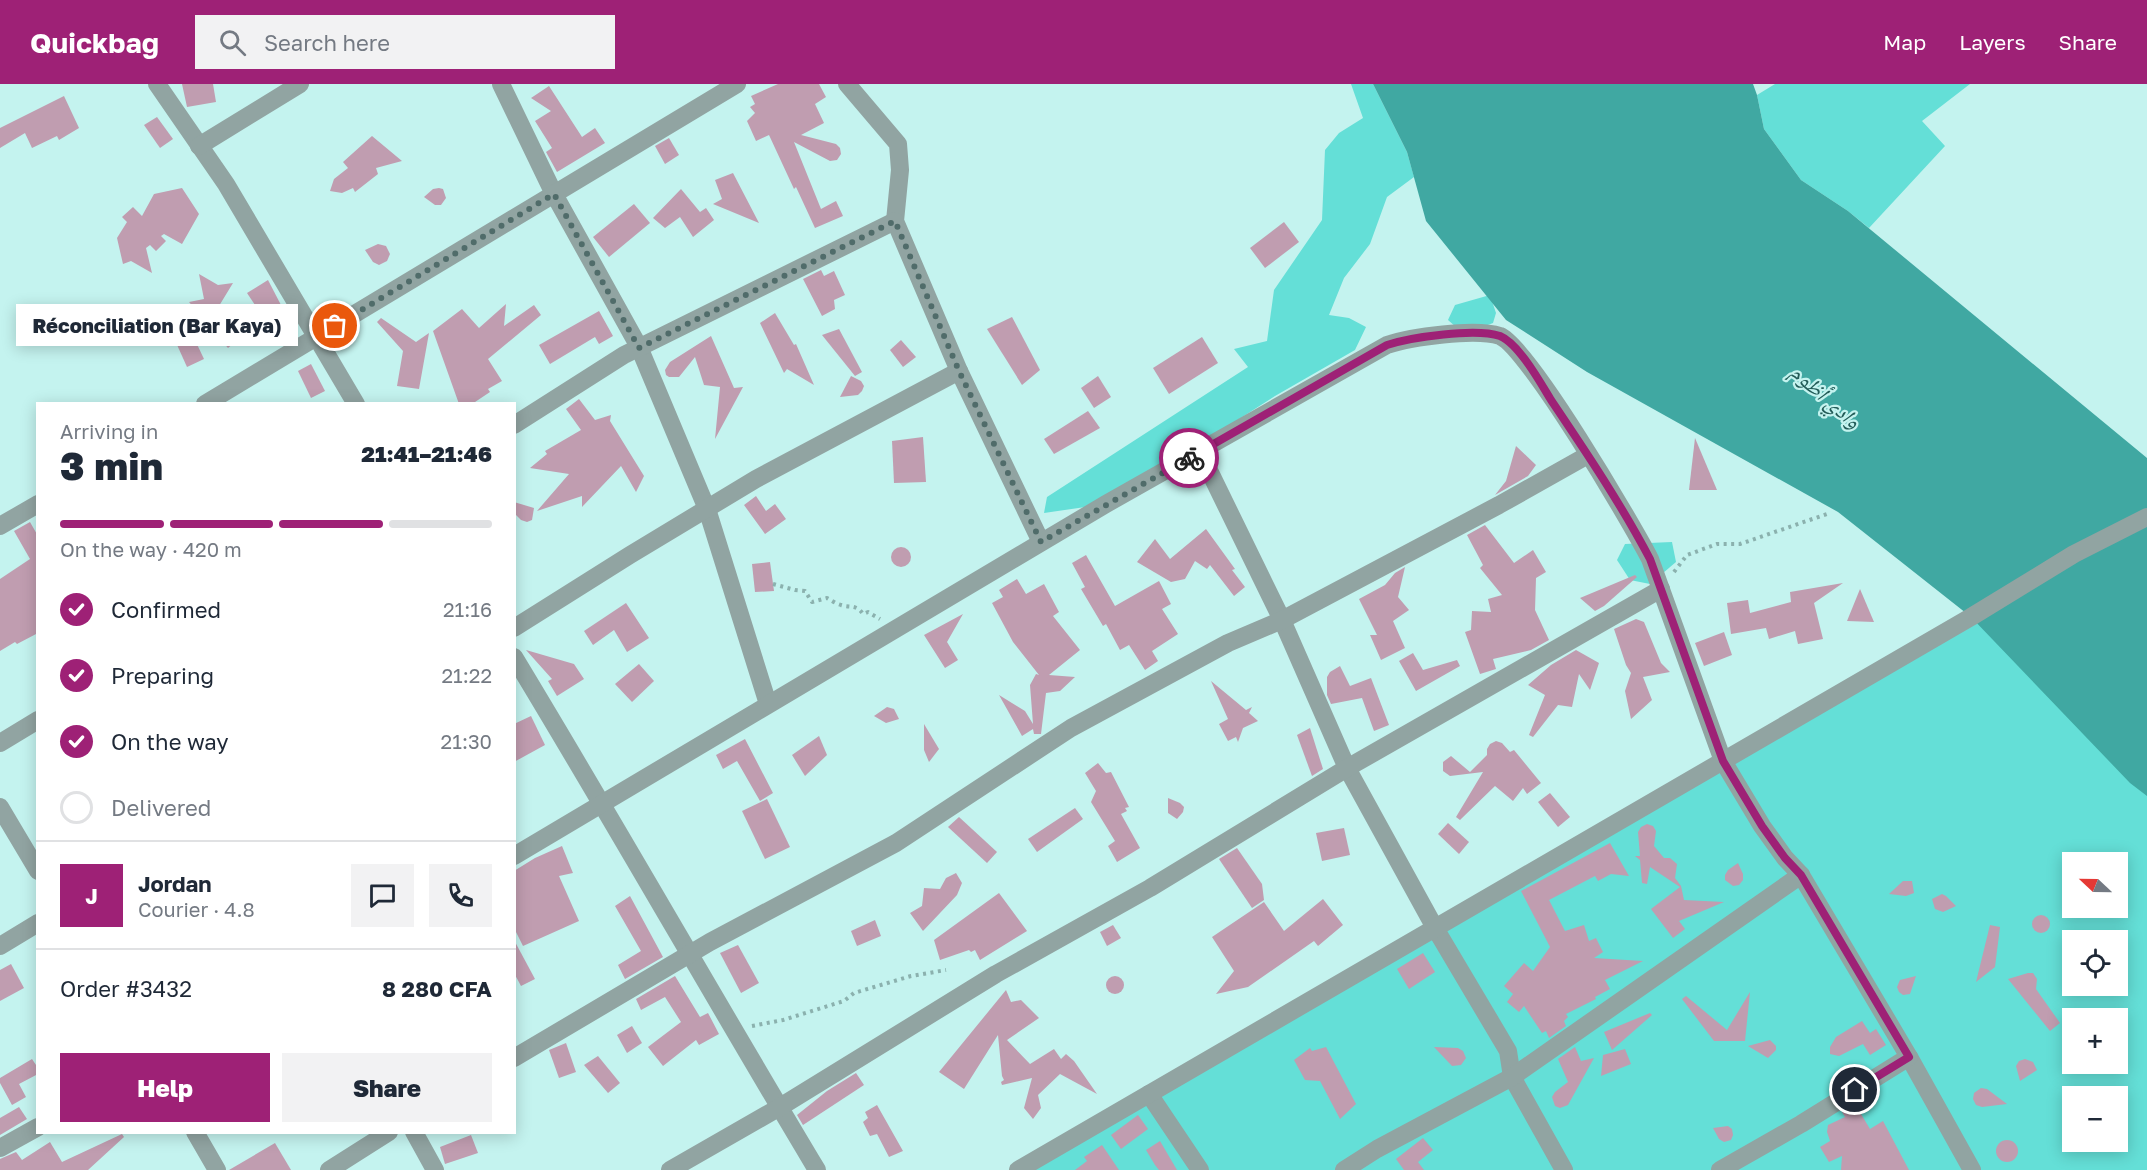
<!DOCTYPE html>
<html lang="en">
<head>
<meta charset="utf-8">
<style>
	:root { --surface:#fff; --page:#f2f2f3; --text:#1f2937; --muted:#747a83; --line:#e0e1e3; --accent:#9e2176 }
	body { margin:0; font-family:"Golos Text","Noto Naskh Arabic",sans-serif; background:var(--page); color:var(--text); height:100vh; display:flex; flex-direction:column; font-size:22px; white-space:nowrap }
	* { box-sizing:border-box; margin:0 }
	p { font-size:20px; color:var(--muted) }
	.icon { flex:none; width:33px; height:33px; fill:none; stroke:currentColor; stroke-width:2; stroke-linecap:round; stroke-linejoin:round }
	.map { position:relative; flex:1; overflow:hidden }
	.side { position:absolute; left:36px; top:318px; width:480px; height:732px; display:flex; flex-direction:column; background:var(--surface); border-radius:0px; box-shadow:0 3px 15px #0003 }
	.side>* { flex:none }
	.needle { width:39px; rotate:292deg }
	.tools { position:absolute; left:2062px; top:768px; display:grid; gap:12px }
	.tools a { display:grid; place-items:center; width:66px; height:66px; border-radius:0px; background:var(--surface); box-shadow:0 3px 15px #0003; font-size:30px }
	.pin { position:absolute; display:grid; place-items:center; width:51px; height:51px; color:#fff; margin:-26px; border:3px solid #fff; border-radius:50%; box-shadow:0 2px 6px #0007 }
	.courier { position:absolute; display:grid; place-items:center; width:60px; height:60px; margin:-30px; border:4px solid #9e2176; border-radius:50%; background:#fff; color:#222; box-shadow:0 2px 8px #0007 }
	.bubble { position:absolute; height:42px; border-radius:0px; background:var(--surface); box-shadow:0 3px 15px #0003; font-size:20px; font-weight:800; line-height:42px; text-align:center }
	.head em { font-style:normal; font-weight:800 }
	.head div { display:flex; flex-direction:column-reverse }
	.head { display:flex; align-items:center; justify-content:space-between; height:102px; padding:0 24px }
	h1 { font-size:39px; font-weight:800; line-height:45px }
	.bar { display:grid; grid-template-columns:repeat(4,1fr); gap:9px 6px; align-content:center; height:72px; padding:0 24px }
	.bar i { height:8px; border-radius:4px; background:var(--line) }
	.bar .on { background:var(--accent) }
	.bar p { grid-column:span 4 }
	.line { display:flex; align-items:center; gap:15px; padding:0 24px; border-top:2px solid var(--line) }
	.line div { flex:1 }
	.round { display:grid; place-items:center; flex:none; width:63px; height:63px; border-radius:0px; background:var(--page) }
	ol { padding:0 24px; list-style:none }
	li { display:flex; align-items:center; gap:18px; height:66px }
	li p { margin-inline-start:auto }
	li .icon { padding:6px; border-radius:50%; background:var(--accent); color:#fff; stroke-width:4 }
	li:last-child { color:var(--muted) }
	li i { width:33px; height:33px; border:3px solid var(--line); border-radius:50% }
	.action { display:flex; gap:12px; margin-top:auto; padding:12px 24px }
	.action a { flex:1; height:69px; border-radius:0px; background:var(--accent); color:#fff; font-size:24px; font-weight:800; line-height:69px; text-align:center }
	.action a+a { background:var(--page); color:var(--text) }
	header { display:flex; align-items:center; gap:36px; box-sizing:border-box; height:84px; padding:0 30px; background:var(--accent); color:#fff }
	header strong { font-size:28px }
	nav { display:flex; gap:33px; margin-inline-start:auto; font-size:21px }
	.search { width:420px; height:54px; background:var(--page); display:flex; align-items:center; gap:15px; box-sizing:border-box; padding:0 21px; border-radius:0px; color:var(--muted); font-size:22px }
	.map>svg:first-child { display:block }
	.green { fill:#64dfd7; fill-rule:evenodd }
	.water { fill:#40a8a2 }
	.building { fill:#c09db0 }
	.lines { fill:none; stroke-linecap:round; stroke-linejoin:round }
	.path { stroke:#8bb1ae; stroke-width:4; stroke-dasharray:3 4.5; stroke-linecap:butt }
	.minor { stroke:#91a4a2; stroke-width:18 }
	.done { stroke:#506c6a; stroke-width:6; stroke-dasharray:0 10.8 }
	.route { stroke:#9e2176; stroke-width:8 }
	.labels { text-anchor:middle; stroke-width:4.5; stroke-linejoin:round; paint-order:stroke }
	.water-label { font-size:22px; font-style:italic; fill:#235c58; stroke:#c4f3ef }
</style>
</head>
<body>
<header>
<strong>Quickbag</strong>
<div class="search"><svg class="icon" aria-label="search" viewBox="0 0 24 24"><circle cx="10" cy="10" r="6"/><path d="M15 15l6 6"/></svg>Search here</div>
<nav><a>Map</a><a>Layers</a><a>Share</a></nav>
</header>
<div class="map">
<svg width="2147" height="1086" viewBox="0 0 2147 1086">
	<rect width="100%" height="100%" fill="#c4f3ef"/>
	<g class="green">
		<polygon points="1351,0 1373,0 1407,68 1414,93 1387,113 1370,160 1344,194 1329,231 1349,234 1366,243 1355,266 1275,312 1106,420 1044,429 1047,413 1248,283 1234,265 1267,257 1274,206 1322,136 1325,66 1339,49 1363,34"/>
		<polygon points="1775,0 1970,0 1922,37 1945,62 1869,144 1848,127 1801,96 1764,45 1757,11"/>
		<polygon points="1490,211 1496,229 1493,239 1464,250 1448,236 1455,221"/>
		<path d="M2147,433V1086H1018ZM2073,778H2118V824H2073ZM2073,856H2118V902H2073ZM2073,934H2118V980H2073ZM2073,1012H2118V1058H2073Z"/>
		<polygon points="1672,458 1676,478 1650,500 1630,496 1617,476 1625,460"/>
	</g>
	<polygon class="water" points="1373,0 1753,0 1757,11 1764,45 1801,96 1848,127 2147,374 2147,712 2130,699 1971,533 1838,428 1587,288 1506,236 1426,137 1407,68"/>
	<g class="building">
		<polygon points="182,0 213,0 216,18 187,23"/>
		<polygon points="778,0 819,0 826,13 815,20 824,39 801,51 836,60 840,64 841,70 837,76 830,77 794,58 821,125 836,117 843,132 815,144 796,103 794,105 769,51 756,57 747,37 755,29 750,23 755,20 751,12"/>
		<polygon points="549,2 582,53 595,44 605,59 557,88 546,68 552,64 535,37 551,27 531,14"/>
		<polygon points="64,12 79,44 59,56 57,52 32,64 25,49 0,64 0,44"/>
		<polygon points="157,33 173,55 160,64 144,41"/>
		<polygon points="372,52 402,77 376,84 378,90 355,108 353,104 342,109 330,107 334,95 348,84 343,78"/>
		<polygon points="669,54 679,71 665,80 655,62"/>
		<polygon points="733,89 759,139 713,120 722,115 715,96"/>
		<polygon points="182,104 199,130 182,160 164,150 161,152 166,157 156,167 150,161 146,164 152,189 131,177 123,180 117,154 127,138 122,133 133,123 142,132 154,110"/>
		<polygon points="439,104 443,105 446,114 441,121 435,121 424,113 433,105"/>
		<polygon points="681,105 700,128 706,124 714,136 693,153 680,133 665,144 653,134"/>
		<polygon points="634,120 650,139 609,173 593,153"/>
		<polygon points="1284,138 1299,158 1265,184 1250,164"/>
		<polygon points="378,160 386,162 390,170 387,177 379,181 373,178 365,166"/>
		<polygon points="821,186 824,192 834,187 845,211 834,216 835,225 822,232 803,195"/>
		<polygon points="199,190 218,201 233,199 208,240 189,218 204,215"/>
		<polygon points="268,196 282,223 263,233 247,209"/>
		<polygon points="506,220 504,242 534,221 541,231 488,275 502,297 488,305 490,308 472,320 459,320 433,247 462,225 479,244"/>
		<polygon points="599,227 613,252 599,260 595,253 550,280 539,261"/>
		<polygon points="775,229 794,261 796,260 814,301 787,285 784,289 760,239"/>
		<polygon points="1012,233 1040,286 1022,301 987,245"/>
		<polygon points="381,234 416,258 429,249 419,305 397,302 403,267 377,238"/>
		<polygon points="185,235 204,275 187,283 169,243"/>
		<polygon points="230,241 240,254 228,264 215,249"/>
		<polygon points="839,245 862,288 855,292 822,251"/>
		<polygon points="711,252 734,304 743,303 715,355 720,303 704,301 695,273 679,293 669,293 666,291 665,286 670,278"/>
		<polygon points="1202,253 1218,279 1169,310 1153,284"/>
		<polygon points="901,256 916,273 903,283 890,266"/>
		<polygon points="311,280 325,307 311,314 298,287"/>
		<polygon points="851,292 861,297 864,302 862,307 858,311 840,313"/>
		<polygon points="1098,292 1111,313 1094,324 1081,304"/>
		<polygon points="579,315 595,336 611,331 610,337 644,392 636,408 621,382 582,423 582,412 537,427 569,390 530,384 547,370 545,367 581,346 566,325"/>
		<polygon points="1088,327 1100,344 1054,370 1044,355"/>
		<polygon points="923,353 926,398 894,399 892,357"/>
		<polygon points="1695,354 1717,406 1689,406"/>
		<polygon points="1516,362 1536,381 1528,392 1495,411 1506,397"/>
		<polygon points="756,412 766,427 775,420 786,435 765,450 744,421"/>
		<polygon points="514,418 534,424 532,436 527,438 521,436 514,429"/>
		<polygon points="30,438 38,452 38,549 17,560 15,558 0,567 0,495 30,475 14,447"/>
		<polygon points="1485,441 1514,479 1533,466 1546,488 1536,494 1535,526 1549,556 1531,566 1493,575 1496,585 1480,590 1465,548 1471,546 1472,527 1491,528 1488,515 1502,511 1480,484 1483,481 1467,451"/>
		<polygon points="1206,445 1235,485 1232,486 1245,503 1234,512 1210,481 1207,485 1195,477 1185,495 1171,498 1137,478 1155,455 1170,475"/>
		<circle cx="901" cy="473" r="10"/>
		<polygon points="1086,471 1115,522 1159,497 1171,520 1162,525 1178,550 1152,567 1158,577 1145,586 1129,561 1120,566 1106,540 1103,542 1081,505 1085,503 1072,479"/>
		<polygon points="770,478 774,507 755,508 752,480"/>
		<polygon points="1405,483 1398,513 1409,526 1393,537 1405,564 1381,576 1370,551 1377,551 1359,515 1385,501 1395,489"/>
		<polygon points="1635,491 1637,493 1604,522 1595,527 1580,514"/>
		<polygon points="1017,495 1026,510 1044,500 1059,528 1053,532 1080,566 1049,591 1075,593 1060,607 1046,609 1041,650 1034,650 1033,645 1022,652 999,611 1025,627 1033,640 1030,601 1036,590 1039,591 1013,558 992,519 1003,513 999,506"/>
		<polygon points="1843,499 1814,519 1823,555 1798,560 1795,547 1769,555 1766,544 1731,550 1727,519 1748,516 1750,529 1791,518 1790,508"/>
		<polygon points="1860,505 1874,538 1847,537"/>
		<polygon points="626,519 649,554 627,568 614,546 593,561 584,547"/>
		<polygon points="963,530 947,558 958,576 945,584 924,551"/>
		<polygon points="1636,535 1644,538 1661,579 1670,588 1643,593 1652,616 1631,635 1625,607 1631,589 1626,581 1614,545"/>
		<polygon points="1724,548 1732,571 1704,582 1695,559"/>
		<polygon points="526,566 574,580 584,595 557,612 548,597 552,595"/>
		<polygon points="1576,566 1599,579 1590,606 1579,590 1572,623 1558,621 1533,653 1529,651 1545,611 1528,601 1551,581"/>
		<polygon points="1413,569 1423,586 1457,576 1460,582 1416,607 1399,577"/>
		<polygon points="639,580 654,597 632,618 615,600"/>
		<polygon points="1340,582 1350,602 1371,594 1389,641 1374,647 1362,614 1331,620 1327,611 1327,593 1330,588"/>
		<polygon points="1211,597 1246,626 1252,623 1249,629 1258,637 1243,644 1238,658 1236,653 1228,657 1219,640 1228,635"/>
		<polygon points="887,623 894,625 899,635 886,639 874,632"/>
		<polygon points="531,632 545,661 514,678 514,640"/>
		<polygon points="924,640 939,665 929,678 924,666"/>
		<polygon points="1310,644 1323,685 1312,692 1297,651"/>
		<polygon points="819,652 827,671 805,692 792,671"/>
		<polygon points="745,655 773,709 760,717 737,677 723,685 716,671"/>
		<polygon points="1496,657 1502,659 1510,668 1514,666 1541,699 1527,710 1523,704 1513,717 1495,702 1460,736 1456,733 1483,688 1450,692 1443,687 1443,678 1451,672 1470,688 1487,671 1487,665 1490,660"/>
		<polygon points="1098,679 1106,689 1111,688 1129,723 1125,724 1127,727 1121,730 1140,764 1117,778 1108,762 1115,757 1091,718 1096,707 1085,689"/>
		<polygon points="1550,709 1570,733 1558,743 1538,718"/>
		<polygon points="1168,714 1180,719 1184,723 1183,728 1177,735 1168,729"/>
		<polygon points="767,715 790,763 765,775 742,727"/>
		<polygon points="1075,724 1083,735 1037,768 1028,755"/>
		<polygon points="959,733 997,768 987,779 948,743"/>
		<polygon points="1448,739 1469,758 1459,770 1438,750"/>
		<polygon points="1647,740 1653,742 1656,747 1654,762 1664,774 1670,774 1677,780 1675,794 1681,802 1684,816 1724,818 1679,837 1685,845 1673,854 1651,825 1680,803 1650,783 1647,800 1642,799 1640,776 1635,772 1640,772 1638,748 1641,743"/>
		<polygon points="1344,744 1350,771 1322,777 1316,749"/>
		<polygon points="1610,759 1629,792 1611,790 1598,797 1595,792 1549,816 1565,847 1584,841 1589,857 1596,854 1603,868 1594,874 1643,877 1605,896 1610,905 1595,913 1596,915 1566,930 1568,933 1564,937 1566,942 1549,954 1546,947 1542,949 1524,922 1519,928 1507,918 1513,910 1504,902 1524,879 1533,887 1550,863 1521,807"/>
		<polygon points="562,762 573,789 559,792 579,837 523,862 514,844 514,787 535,774"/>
		<polygon points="1237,764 1262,800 1264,816 1252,824 1219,775"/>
		<polygon points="1738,779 1743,790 1743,796 1739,801 1733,802 1725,796 1725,791 1728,786"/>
		<polygon points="956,789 962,799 957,811 923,847 910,829 922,822 924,804 940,805 946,794"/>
		<polygon points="1903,797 1912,797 1914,809 1906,812 1889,810"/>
		<polygon points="999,809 1027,847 980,876 975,866 971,868 969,866 940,876 934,856"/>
		<polygon points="1942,810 1946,812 1956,822 1943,828 1935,825 1932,815"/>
		<polygon points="630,812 663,873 625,895 618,881 641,867 615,822"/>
		<polygon points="1323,815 1343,841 1318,862 1314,857 1248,903 1216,910 1234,887 1212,853 1264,818 1284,847"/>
		<circle cx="2041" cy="840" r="9"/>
		<polygon points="875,836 881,852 857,862 851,847"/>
		<polygon points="1113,841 1121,854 1107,862 1100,848"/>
		<polygon points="1990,841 2000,843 1995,883 1976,898"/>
		<polygon points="514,856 535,895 521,902 514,889"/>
		<polygon points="738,861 759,899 741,909 720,869"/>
		<polygon points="1423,869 1435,888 1409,905 1397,885"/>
		<polygon points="11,880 24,904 0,917 0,886"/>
		<polygon points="2028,889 2033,889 2037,895 2036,905 2060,939 2050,947 2008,895"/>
		<circle cx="1115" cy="901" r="9"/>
		<polygon points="675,892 700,933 708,929 719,950 699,961 696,956 663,982 648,963 681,938 665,913 641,926 636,915"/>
		<polygon points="1916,892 1910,910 1903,911 1899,908 1897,903 1900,896"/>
		<polygon points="1006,906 1011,918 1021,916 1039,934 1007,956 1030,980 1054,965 1061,975 1066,970 1074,977 1097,1010 1060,990 1038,1011 1041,1024 1033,1035 1024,1024 1032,994 1002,1001 1001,998 1004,996 1002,992 998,951 964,1005 939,988"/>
		<polygon points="1750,908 1745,957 1714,957 1682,915 1686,912 1727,946"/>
		<polygon points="1650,929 1652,931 1612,966 1604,948"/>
		<polygon points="1862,937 1870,949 1876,945 1886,961 1870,971 1863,960 1839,972 1830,970 1830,963 1836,953"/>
		<polygon points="632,942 642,959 627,969 617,951"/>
		<polygon points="1770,956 1776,962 1776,966 1768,974 1748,962"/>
		<polygon points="566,959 576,988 559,994 549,966"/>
		<polygon points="1326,963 1356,1020 1340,1035 1320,997 1305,996 1294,976 1310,964 1312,967"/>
		<polygon points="1434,963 1458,964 1463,967 1466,974 1461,981 1452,982"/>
		<polygon points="1575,963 1581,977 1594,974 1568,1021 1560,1024 1555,1022 1552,1013 1555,1008 1568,998 1558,975"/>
		<polygon points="1625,965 1631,980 1601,992 1603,971"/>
		<polygon points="598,972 620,999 608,1009 584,981"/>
		<polygon points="32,975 38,984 38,990 19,1000 26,1013 12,1021 0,999 0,994"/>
		<polygon points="2025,975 2033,978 2037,986 2020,997 2016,982 2019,977"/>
		<polygon points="856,989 864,1001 803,1041 797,1031 827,1007"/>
		<polygon points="1981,1004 1987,1005 2007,1020 1982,1023 1976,1021 1973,1015 1974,1009"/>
		<polygon points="1855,1020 1870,1045 1883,1037 1909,1086 1841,1086 1842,1072 1829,1078 1820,1063 1830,1057 1827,1048 1828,1041 1845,1033 1842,1028"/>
		<polygon points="877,1021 903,1067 889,1073 877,1050 870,1052 863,1038 868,1034 865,1028"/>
		<polygon points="19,1023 27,1035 0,1051 0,1034"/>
		<polygon points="1138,1031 1148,1045 1121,1065 1111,1051"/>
		<polygon points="1728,1042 1732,1045 1733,1051 1731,1056 1724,1058 1719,1055 1713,1044"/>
		<polygon points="122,1050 124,1053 88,1086 0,1086 0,1075 16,1068 22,1076 50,1058 62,1078"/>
		<polygon points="471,1051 478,1069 445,1080 440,1063"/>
		<polygon points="1423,1054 1433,1066 1418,1078 1424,1086 1404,1086 1396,1075"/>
		<circle cx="2007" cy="1067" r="11"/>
		<polygon points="1160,1057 1177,1086 1159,1086 1155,1081 1146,1066"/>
		<polygon points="275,1059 291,1086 229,1086"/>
		<polygon points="1102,1061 1119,1086 1075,1086 1087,1077 1084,1073"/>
	</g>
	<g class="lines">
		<g class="path">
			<polyline points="1674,488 1687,471 1717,460 1740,460 1827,430"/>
			<path d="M773,500L795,506L805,507L812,518L827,514C831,516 836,520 841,521C850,524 856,520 863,530L868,528L880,535"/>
			<polyline points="752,942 783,936 844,917 854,909 911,892 946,886"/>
		</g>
		<g class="minor">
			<polyline points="157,0 226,100 356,320"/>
			<polyline points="501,0 554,110 639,263 707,425 768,620"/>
			<polyline points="847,0 898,60 900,86 895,137 959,287 1041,458"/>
			<polyline points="199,62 300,0"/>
			<polyline points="205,320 737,0"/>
			<polyline points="514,341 624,271 895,137"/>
			<polyline points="1200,368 1282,536 1347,684 1435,844 1508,967 1512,993 1564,1086"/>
			<polyline points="0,442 38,420"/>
			<polyline points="514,544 630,471 756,395 959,287"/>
			<path d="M514,573C617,743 715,916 817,1086"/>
			<polyline points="0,659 38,636"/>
			<polyline points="0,723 38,787"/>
			<path d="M514,772L1106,420L1387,261C1411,253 1475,244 1500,252C1528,263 1632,440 1650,475L1723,677L1762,742L1785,774L1801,791L1909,973L1972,1086"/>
			<polyline points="0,862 38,839"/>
			<polyline points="514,974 710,858 896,759 1071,644 1228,559 1282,536 1499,421 1588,371"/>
			<polyline points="1149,1010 1200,1086"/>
			<polyline points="195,1048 217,1086"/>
			<polyline points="414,1048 435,1086"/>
			<polyline points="0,1064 38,1043"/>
			<polyline points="329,1086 389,1048"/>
			<polyline points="670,1086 780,1023 996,890 1150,804 1347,684 1661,505"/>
			<polyline points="1018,1086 1971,533 2074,470 2147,433"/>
			<polyline points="1344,1086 1377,1065 1512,993 1801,791"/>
			<polyline points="1720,1086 1801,1040 1909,973"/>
		</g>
	</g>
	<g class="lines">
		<polyline class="done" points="335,242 554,110 639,264 895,137 959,287 1041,458 1189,374"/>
		<path class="route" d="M1189,374L1387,261C1412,253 1475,244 1500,252C1519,260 1540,298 1551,316C1586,368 1621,420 1650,475L1723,677L1762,742L1785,774L1801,791L1909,973L1855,1006"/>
	</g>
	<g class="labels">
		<g class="water-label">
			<text transform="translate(1826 312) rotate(41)" y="8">وادي أظوم</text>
		</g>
	</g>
</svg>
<div class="tools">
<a><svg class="needle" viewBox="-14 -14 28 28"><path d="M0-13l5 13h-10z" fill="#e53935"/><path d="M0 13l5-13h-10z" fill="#747a83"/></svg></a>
<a><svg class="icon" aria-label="locate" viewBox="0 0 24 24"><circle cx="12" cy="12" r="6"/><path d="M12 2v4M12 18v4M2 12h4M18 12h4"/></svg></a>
<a>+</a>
<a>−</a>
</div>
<div class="pin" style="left:335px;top:242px;background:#ea580c"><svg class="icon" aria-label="bag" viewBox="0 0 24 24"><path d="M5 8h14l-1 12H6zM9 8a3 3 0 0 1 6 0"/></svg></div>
<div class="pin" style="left:1855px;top:1006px;background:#1f2937"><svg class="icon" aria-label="home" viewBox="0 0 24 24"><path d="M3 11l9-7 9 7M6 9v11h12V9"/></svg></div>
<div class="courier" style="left:1189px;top:374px"><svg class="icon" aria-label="bike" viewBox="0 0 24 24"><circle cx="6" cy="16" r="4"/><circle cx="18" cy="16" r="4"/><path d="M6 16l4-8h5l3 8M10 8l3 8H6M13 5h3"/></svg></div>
<div class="bubble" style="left:16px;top:220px;width:282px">Réconciliation (Bar Kaya)</div>
<section class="side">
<div class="head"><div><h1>3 min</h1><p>Arriving in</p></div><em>21:41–21:46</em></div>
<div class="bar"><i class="on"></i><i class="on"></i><i class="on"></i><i></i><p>On the way · 420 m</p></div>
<ol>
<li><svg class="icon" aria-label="check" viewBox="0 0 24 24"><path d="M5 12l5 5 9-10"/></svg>Confirmed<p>21:16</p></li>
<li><svg class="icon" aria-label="check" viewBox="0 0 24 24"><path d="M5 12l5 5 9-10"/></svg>Preparing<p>21:22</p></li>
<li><svg class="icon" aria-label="check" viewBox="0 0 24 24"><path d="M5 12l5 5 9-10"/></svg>On the way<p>21:30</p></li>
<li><i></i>Delivered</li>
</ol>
<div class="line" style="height:108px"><b class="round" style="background:var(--accent);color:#fff">J</b><div><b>Jordan</b><p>Courier · 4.8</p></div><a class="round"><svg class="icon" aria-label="chat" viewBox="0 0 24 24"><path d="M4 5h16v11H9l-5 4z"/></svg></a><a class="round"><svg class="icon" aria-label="phone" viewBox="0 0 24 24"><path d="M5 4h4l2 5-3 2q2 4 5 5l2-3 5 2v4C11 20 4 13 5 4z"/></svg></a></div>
<div class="line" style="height:78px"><div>Order #3432</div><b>8 280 CFA</b></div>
<div class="action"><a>Help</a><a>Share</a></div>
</section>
</div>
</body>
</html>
